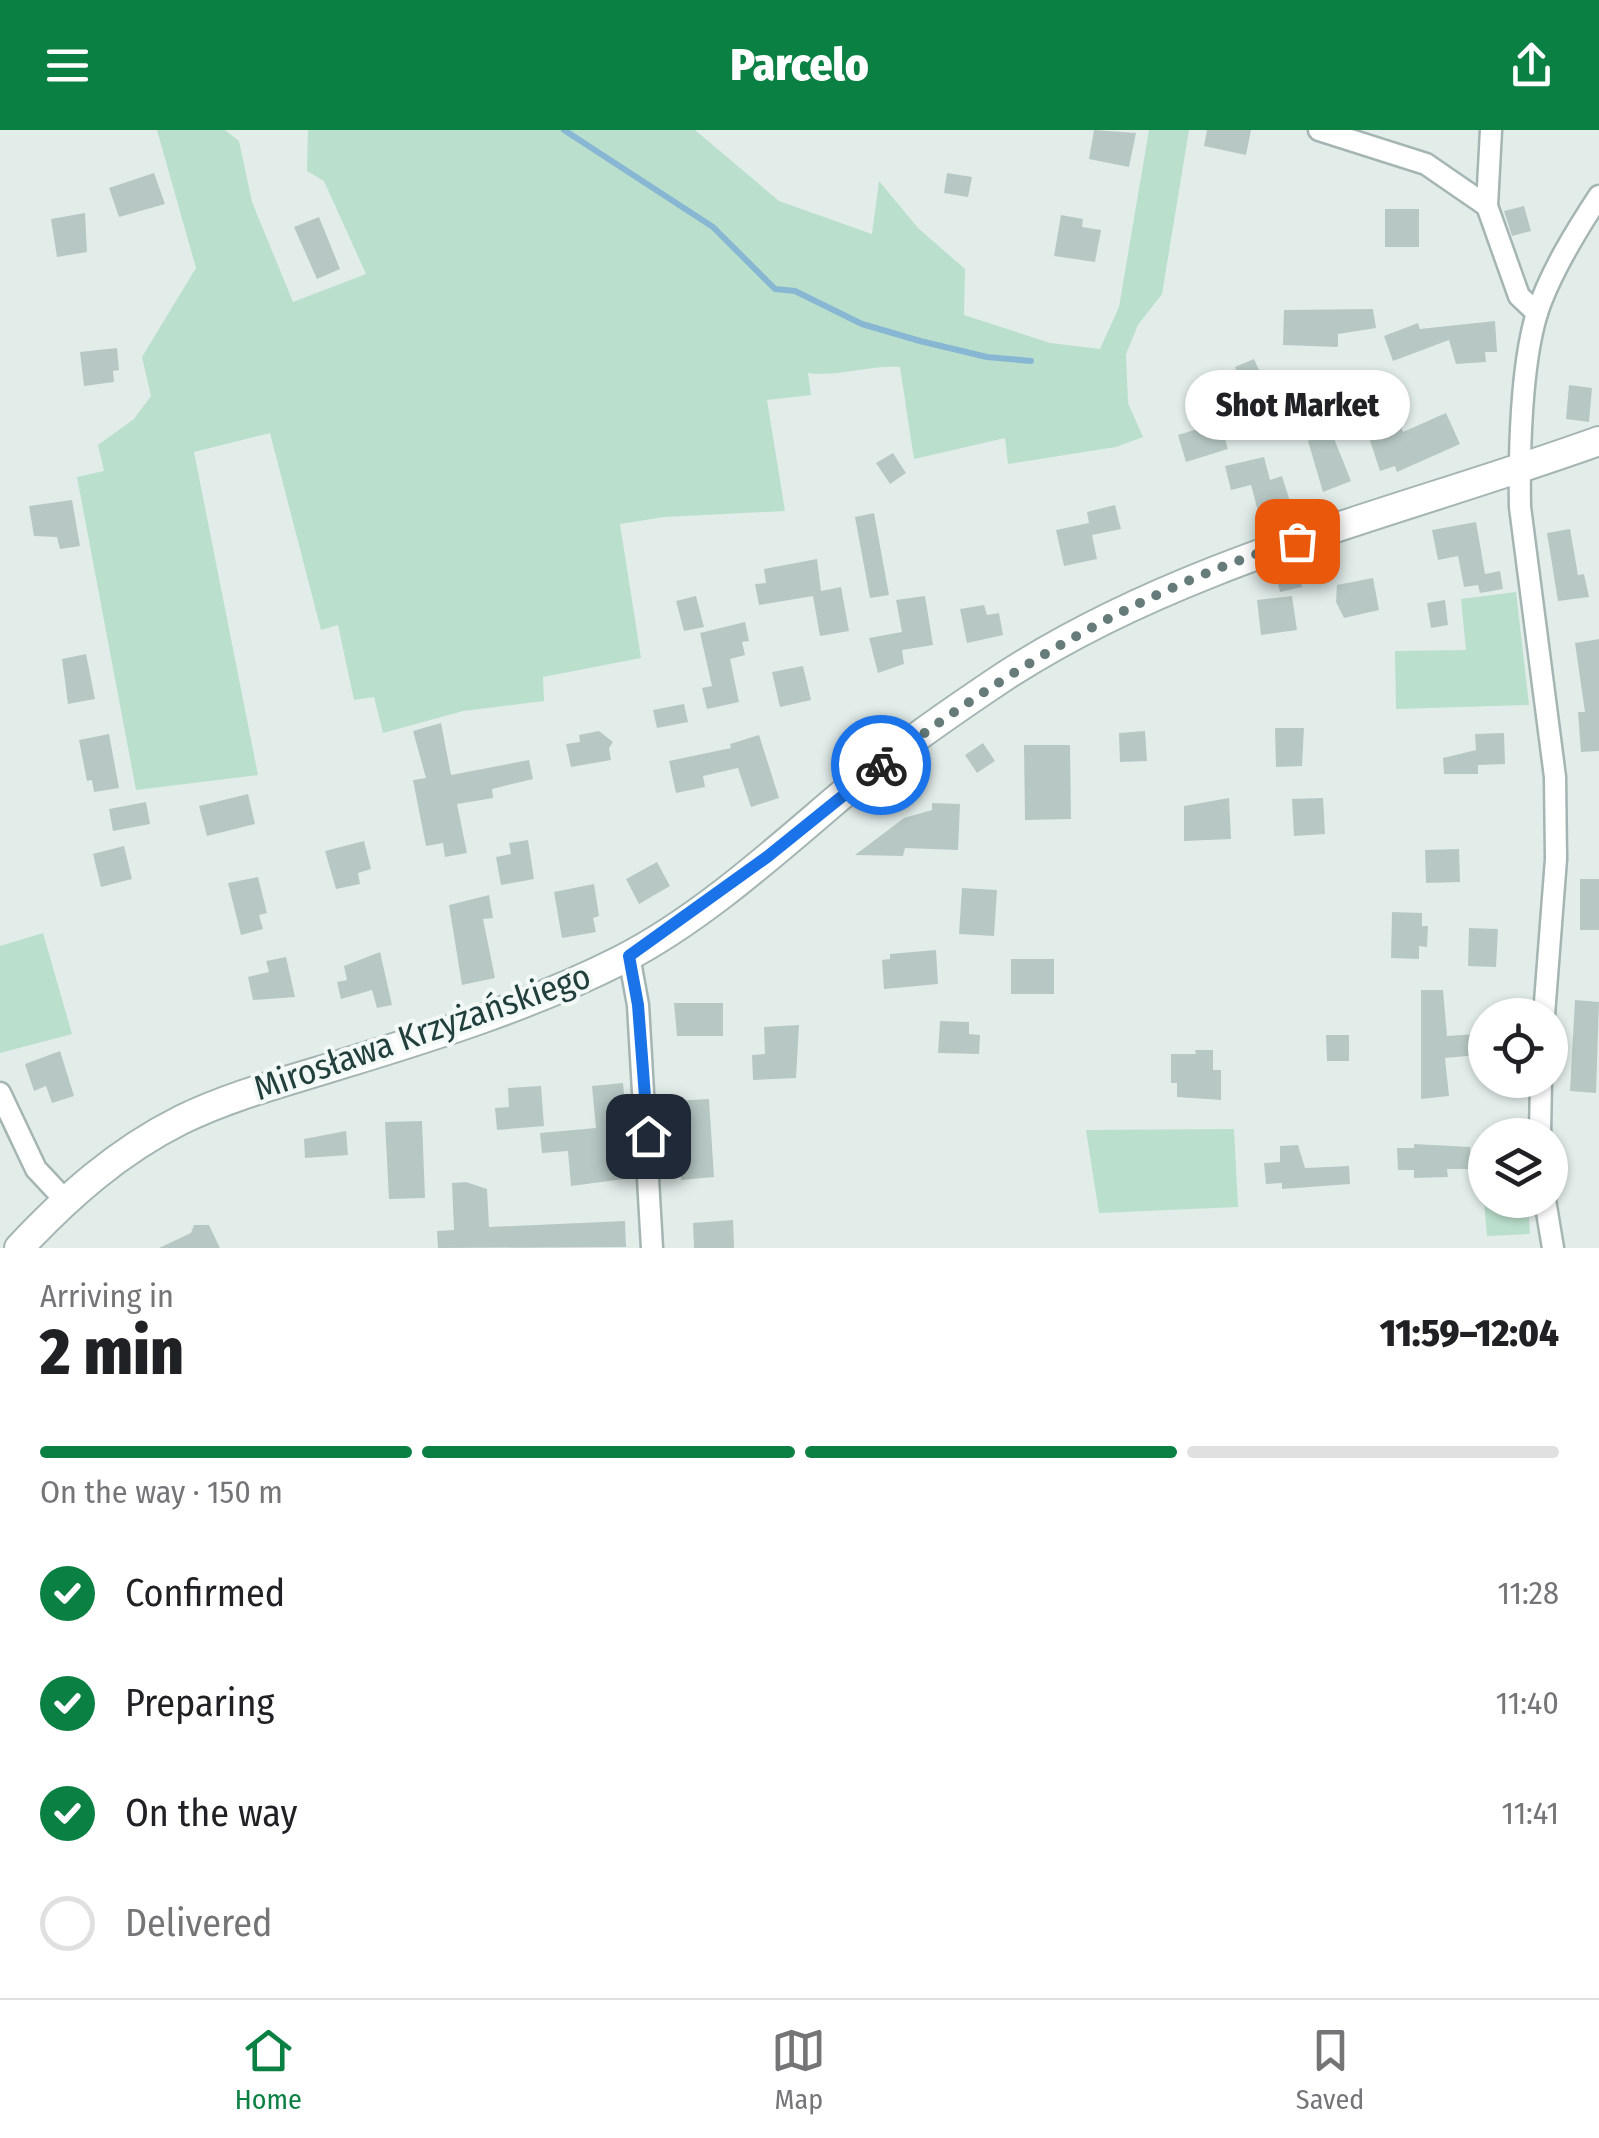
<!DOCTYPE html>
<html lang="en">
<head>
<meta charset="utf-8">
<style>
	:root { --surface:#fff; --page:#f6f6f6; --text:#202124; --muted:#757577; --line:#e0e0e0; --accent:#0b8043 }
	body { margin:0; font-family:"Fira Sans Condensed",sans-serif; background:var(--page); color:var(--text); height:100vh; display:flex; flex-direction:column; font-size:38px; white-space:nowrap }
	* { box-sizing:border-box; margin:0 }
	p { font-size:32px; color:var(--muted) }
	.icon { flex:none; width:55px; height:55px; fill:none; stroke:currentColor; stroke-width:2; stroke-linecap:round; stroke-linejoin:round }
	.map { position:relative; height:1118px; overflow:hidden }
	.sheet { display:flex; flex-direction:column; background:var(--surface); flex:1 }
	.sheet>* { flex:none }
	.tools { position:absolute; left:1468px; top:868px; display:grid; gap:20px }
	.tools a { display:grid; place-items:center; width:100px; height:100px; border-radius:50%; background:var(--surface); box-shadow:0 2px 8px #0004; font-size:50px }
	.pin { position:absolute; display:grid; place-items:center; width:85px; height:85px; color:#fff; margin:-42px; border-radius:20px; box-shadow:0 5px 15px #0006 }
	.courier { position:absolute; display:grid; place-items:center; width:100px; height:100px; margin:-50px; border:8px solid #1a73e8; border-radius:50%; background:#fff; color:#222; box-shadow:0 2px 12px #0007 }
	.bubble { position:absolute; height:70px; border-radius:35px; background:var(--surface); box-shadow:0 2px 8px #0004; font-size:32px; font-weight:800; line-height:70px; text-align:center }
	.headline em { font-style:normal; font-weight:800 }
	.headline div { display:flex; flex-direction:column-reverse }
	.headline { display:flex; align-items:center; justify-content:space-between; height:170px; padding:0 40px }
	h1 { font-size:65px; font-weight:800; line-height:75px }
	.bar { display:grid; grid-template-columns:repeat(4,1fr); gap:15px 10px; align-content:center; height:120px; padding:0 40px }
	.bar i { height:12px; border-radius:8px; background:var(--line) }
	.bar .selected { background:var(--accent) }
	.bar p { grid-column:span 4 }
	ol { padding:0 40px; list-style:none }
	li { display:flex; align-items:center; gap:30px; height:110px }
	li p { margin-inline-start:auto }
	li .icon { padding:10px; border-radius:50%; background:var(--accent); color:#fff; stroke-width:4 }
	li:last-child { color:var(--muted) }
	li i { width:55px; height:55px; border:5px solid var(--line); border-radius:50% }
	header { display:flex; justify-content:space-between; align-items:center; height:130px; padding:0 40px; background:var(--accent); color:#fff; font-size:45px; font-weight:800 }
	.menu { display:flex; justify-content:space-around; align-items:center; height:140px; border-top:2px solid var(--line); background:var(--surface); font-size:28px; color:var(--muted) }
	.menu a { display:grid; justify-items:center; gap:5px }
	.menu .selected { color:var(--accent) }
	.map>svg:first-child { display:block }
	.green { fill:#badfcc }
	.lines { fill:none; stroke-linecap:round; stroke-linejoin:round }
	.stream { stroke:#88b7d3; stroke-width:6 }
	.building { fill:#b7c8c4 }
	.minor-casing { stroke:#a4b5b3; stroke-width:25 }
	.tertiary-casing { stroke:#a4b5b3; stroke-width:32 }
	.minor { stroke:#fff; stroke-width:20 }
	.tertiary { stroke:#fff; stroke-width:28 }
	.done { stroke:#657c7a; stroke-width:10; stroke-dasharray:0 18 }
	.route { stroke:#1a73e8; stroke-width:12 }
	.labels { text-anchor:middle; stroke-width:8; stroke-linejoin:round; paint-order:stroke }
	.street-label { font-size:35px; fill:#213f3d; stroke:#f3f9f7 }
</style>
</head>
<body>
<header><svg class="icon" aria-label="menu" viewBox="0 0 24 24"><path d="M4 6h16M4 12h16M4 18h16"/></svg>Parcelo<svg class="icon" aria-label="share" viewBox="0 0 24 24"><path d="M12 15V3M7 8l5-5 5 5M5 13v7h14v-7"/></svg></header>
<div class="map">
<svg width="1599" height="1118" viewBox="0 0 1599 1118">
	<rect width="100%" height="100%" fill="#e2edea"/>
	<g class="green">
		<path d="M157,0H225L239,11L252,72L293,172L366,144L324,51L307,41L308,0H695L779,71L872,104L879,51L918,98L965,139L964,185L1050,213L1100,219L1119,177L1149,0H1189L1162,164L1138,195L1126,224L1128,273L1143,307L1116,317L1008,334L1005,308L914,329L900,237C868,235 840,247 808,243L811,265L767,270L785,381L664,387L620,394L641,528L543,547L544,571L463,581L383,603L374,567L354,570L338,495L321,500L270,303L194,322L258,645L136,660L77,347L104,341L98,315L134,289L151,266L142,227L196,138Z"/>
		<polygon points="1516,462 1529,575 1396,579 1395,521 1466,520 1461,469"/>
		<polygon points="43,803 72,904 0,923 0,816"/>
		<polygon points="1234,999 1238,1077 1099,1083 1086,1000"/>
		<polygon points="1483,1059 1485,1070 1528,1070 1530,1104 1487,1106"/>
	</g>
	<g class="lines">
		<polyline class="stream" points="564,0 713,97 775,159 795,161 862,194 920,211 987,227 1031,231"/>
	</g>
	<g class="building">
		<polygon points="1094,0 1136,3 1129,37 1089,29"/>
		<polygon points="1207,0 1251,0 1246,25 1204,16"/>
		<polygon points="154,43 165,74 119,87 109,58"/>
		<polygon points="947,43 972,47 968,67 944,63"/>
		<polygon points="1524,76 1531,101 1512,106 1504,81"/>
		<rect x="1385" y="79" width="34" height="38"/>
		<polygon points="85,83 87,122 57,127 51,89"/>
		<polygon points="1061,85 1083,89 1082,97 1101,100 1095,132 1054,126"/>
		<polygon points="319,87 340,139 317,149 294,97"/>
		<polygon points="1373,179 1376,198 1338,204 1338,217 1283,215 1284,180"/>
		<polygon points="1495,191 1497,222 1485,222 1486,232 1456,234 1449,210 1393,231 1384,206 1418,193 1420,199"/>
		<polygon points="117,218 119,240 113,241 114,252 84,256 80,222"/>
		<polygon points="1254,229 1278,282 1260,291 1235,237"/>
		<polygon points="1569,255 1592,258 1589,292 1566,289"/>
		<polygon points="1446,283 1460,314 1397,342 1395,336 1380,341 1366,298 1398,288 1403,302"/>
		<polygon points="1220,292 1228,319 1186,332 1178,305"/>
		<polygon points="1331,301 1351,351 1323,362 1308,311"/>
		<polygon points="893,323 906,343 890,354 876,333"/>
		<polygon points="1264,327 1270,350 1282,346 1291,375 1259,385 1251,355 1231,360 1225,336"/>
		<polygon points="72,370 80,416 60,419 57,407 34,406 29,376"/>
		<polygon points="1115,375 1121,399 1092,405 1097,429 1064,436 1056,400 1089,393 1087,382"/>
		<polygon points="874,383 889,465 870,468 855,387"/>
		<polygon points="1476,392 1485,444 1500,441 1503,459 1480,463 1478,455 1464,457 1458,426 1438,430 1432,400"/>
		<polygon points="1570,399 1578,445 1584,444 1589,467 1558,471 1547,403"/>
		<polygon points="817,429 821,461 841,457 849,501 820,506 813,466 759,475 755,454 766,453 764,439"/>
		<polygon points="1298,435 1302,457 1280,462 1277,448 1284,439"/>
		<polygon points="1373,448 1379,480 1344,488 1336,472 1337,455"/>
		<polygon points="696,466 704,497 684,501 676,471"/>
		<polygon points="925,466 933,515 902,520 904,534 878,543 869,508 902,502 896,470"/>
		<polygon points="1292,466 1297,500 1261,505 1257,470"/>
		<polygon points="1445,470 1448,495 1431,498 1427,473"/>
		<polygon points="984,475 987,485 999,483 1003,505 967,513 960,479"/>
		<polygon points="745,492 749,511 742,512 745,525 730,529 739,572 707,579 702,558 712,556 700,503"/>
		<polygon points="1599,509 1599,621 1581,622 1578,582 1585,582 1575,513"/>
		<polygon points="86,524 95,569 68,574 62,529"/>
		<polygon points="803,536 811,570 780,577 772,542"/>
		<polygon points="684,574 688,592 657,598 653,580"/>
		<polygon points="441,593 451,645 529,630 533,649 492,659 493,668 457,674 467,723 445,727 443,713 426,716 413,650 426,648 413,601"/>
		<polygon points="1275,598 1304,598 1302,636 1276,637"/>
		<polygon points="599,601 613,612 609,618 611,630 571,637 566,614 580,612 579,605"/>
		<polygon points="1145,601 1147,631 1120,632 1119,603"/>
		<polygon points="1504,603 1505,634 1478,635 1478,644 1444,644 1443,628 1476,620 1475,604"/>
		<polygon points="109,604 119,658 94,662 92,650 87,651 79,610"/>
		<polygon points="759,605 779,668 751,677 738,638 703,646 705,657 676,663 669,631 731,618 730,614"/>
		<polygon points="983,613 995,631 977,643 965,625"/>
		<polygon points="1024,615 1070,615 1071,689 1025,690"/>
		<polygon points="248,664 255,694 207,706 199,676"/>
		<polygon points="1229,668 1231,709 1184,711 1184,676"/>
		<polygon points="1323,668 1325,704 1294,706 1292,669"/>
		<polygon points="146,672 150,694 113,701 109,679"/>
		<polygon points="932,673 960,674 958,720 905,718 903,726 855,725 904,688 932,680"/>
		<polygon points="528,710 534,749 501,755 496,727 511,724 509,713"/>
		<polygon points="364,711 371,739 358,743 360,754 336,759 325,721"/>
		<polygon points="124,716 132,749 101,757 93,724"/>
		<polygon points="1459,719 1460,752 1426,753 1425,720"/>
		<polygon points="657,732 670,756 639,774 626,749"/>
		<polygon points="258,747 267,783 259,785 263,799 241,805 228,753"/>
		<rect x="1580" y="749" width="19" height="51"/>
		<polygon points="594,754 599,786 593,788 596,802 562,808 554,762"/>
		<polygon points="962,758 997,760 994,806 959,804"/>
		<polygon points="489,765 493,788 483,789 495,848 462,855 449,775"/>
		<polygon points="1392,782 1422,783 1422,796 1428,796 1427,817 1419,816 1419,829 1391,828"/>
		<polygon points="1469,798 1498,799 1496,837 1468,836"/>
		<polygon points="936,820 938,854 884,859 882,830 890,829 890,824"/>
		<polygon points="380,822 392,875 377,878 372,860 341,869 337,852 347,850 344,836"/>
		<polygon points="286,827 295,867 253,870 248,847 269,842 266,831"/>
		<rect x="1011" y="829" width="43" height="35"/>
		<polygon points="1421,860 1443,860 1447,906 1476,904 1478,925 1445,928 1449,966 1421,969"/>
		<polygon points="1575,870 1599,872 1596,963 1570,961"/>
		<polygon points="674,873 723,873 723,906 677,906"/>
		<polygon points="940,891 969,892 969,904 980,905 979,924 938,923"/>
		<polygon points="799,895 796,948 753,950 752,925 765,924 764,897"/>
		<polygon points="1326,905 1349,905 1349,931 1327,931"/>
		<polygon points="1195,920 1213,920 1213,940 1221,940 1221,970 1177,967 1177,953 1171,953 1171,924 1196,924"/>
		<polygon points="60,921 74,966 52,973 46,956 34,961 25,934"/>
		<polygon points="623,953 626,986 614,987 624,1049 571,1056 568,1021 542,1023 540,1003 596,998 592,956"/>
		<polygon points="541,956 544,996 497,1000 495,978 509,977 508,958"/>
		<polygon points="709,969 714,1047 681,1050 676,971"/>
		<polygon points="422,991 425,1068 389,1069 385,992"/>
		<polygon points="346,1001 348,1025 305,1028 304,1009"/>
		<polygon points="1414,1014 1470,1017 1471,1039 1447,1039 1448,1047 1414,1048 1414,1040 1398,1040 1397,1018 1414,1018"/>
		<polygon points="1298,1015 1305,1038 1349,1036 1350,1054 1282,1059 1282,1053 1266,1054 1264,1033 1280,1032 1280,1016"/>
		<polygon points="466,1052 487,1059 489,1097 625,1091 626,1117 438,1118 437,1101 454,1100 452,1053"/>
		<polygon points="733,1090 734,1118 694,1118 693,1093"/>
		<polygon points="194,1095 209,1095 220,1118 159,1118 191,1103"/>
	</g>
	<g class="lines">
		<g class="minor-casing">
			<g id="minor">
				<polyline points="1319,0 1426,34 1487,76"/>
				<polyline points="1491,0 1487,76 1519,166 1537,183"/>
				<polyline points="629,826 638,875 652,1118"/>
				<path d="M1544,885L1556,729L1555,647L1520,377C1519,323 1521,235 1537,183C1550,143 1576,101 1599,66"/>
				<polyline points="0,963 36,1039 65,1070"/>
				<polyline points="1540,1005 1541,950"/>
				<polyline points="1545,1070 1553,1118"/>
			</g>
		</g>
		<g class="tertiary-casing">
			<path id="tertiary" d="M19,1118C67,1067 117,1022 181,990C232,965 288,951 342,934C437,905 532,875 621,830C699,790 771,725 838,668C890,624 948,584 1005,546C1186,429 1399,383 1599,311"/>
		</g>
		<use href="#minor" class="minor"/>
		<use href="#tertiary" class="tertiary"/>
	</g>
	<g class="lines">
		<path class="done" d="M881,635C1008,539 1145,457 1297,411"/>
		<polyline class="route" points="648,1006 638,875 629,826 767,727 881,635"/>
	</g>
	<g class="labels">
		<g class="street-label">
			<text transform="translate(422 902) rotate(-19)" y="12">Mirosława Krzyżańskiego</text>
		</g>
	</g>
</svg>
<div class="tools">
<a><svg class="icon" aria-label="locate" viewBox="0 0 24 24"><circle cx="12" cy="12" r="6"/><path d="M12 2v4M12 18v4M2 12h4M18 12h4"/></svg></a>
<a><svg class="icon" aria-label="layers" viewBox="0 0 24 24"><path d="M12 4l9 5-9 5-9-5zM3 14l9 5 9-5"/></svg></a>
</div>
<div class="pin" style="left:1297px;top:411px;background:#ea580c"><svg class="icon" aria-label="bag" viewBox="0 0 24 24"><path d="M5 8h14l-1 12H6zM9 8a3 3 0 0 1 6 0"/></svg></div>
<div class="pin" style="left:648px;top:1006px;background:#1f2937"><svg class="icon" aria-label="home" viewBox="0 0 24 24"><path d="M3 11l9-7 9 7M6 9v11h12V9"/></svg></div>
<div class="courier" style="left:881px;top:635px"><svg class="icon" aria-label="bike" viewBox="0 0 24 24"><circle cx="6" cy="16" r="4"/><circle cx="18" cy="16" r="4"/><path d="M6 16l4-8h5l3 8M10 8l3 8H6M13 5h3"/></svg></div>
<div class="bubble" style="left:1185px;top:240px;width:225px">Shot Market</div>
</div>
<section class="sheet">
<div class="headline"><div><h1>2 min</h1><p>Arriving in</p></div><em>11:59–12:04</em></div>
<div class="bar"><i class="selected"></i><i class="selected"></i><i class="selected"></i><i></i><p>On the way · 150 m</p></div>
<ol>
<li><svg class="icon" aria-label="check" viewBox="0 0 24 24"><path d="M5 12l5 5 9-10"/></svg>Confirmed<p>11:28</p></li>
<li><svg class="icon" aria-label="check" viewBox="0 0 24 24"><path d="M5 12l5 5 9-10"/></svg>Preparing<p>11:40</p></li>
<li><svg class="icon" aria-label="check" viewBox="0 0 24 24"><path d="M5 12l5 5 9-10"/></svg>On the way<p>11:41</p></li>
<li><i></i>Delivered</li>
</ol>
</section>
<nav class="menu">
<a class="selected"><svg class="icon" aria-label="home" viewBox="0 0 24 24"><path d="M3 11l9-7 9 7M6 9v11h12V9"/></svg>Home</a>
<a><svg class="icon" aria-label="map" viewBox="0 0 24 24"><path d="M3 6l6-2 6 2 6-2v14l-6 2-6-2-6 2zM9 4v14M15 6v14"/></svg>Map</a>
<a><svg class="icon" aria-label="saved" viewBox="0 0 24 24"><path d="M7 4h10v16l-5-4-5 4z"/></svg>Saved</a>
</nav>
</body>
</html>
